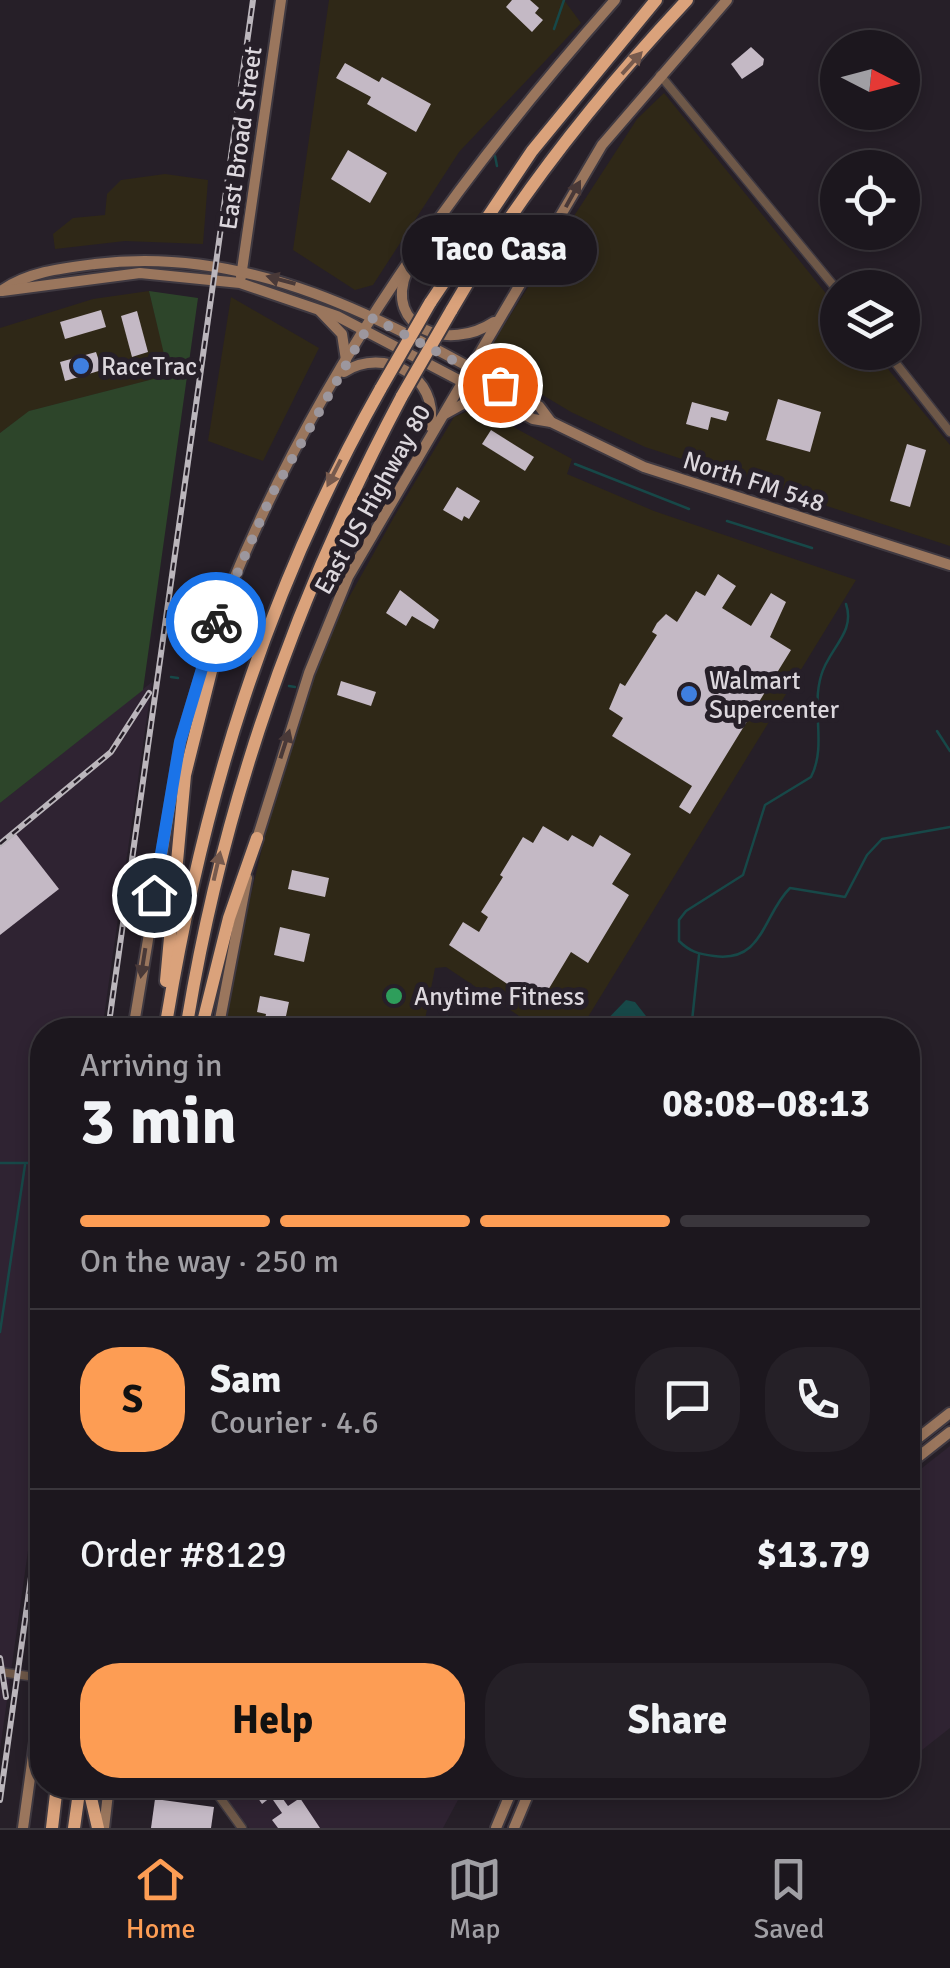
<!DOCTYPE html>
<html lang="en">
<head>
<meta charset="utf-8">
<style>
	:root { --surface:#1c171e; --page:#252027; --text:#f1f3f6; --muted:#a09fa4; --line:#3a363c; --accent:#fd9d54 }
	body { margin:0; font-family:Signika,sans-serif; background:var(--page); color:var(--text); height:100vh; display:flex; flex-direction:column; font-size:38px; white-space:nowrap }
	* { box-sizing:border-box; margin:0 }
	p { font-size:32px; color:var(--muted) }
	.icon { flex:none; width:55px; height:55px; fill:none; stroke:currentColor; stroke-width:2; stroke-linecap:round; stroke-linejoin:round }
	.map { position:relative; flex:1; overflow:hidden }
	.drawer { position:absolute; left:30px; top:1018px; width:890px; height:780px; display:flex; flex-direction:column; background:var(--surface); border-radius:40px; box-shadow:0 5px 15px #0003,0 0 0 2px var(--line) }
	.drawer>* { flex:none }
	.needle { width:65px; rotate:96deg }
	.buttons { position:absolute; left:820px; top:30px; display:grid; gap:20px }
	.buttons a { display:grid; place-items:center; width:100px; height:100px; border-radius:50%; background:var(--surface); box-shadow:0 5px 15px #0003,0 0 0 2px var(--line); font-size:50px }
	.pin { position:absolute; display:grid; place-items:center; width:85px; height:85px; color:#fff; margin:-42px; border:5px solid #fff; border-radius:50%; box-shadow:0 2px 10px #0007 }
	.courier { position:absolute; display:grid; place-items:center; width:100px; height:100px; margin:-50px; border:8px solid #1a73e8; border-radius:50%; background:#fff; color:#222; box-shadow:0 2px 12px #0007 }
	.bubble { position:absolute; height:70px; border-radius:35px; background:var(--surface); box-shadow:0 5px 15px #0003,0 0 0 2px var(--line); font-size:32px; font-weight:700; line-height:70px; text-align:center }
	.headline em { font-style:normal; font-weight:700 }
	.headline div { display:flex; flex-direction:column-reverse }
	.headline { display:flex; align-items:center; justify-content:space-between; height:170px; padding:0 50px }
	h1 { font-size:65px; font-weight:700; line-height:75px }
	.bar { display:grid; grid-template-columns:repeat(4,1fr); gap:15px 10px; align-content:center; height:120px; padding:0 50px }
	.bar i { height:12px; border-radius:8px; background:var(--line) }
	.bar .selected { background:var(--accent) }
	.bar p { grid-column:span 4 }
	.line { display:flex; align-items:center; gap:25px; padding:0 50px; border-top:2px solid var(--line) }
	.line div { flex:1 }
	.round { display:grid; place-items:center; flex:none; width:105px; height:105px; border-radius:40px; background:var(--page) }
	.action { display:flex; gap:20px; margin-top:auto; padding:20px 50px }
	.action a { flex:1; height:115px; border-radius:40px; background:var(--accent); color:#111; font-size:40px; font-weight:700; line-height:115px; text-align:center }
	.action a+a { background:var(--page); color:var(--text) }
	.menu { display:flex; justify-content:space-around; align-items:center; height:140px; border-top:2px solid var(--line); background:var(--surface); font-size:28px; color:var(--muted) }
	.menu a { display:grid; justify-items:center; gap:5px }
	.menu .selected { color:var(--accent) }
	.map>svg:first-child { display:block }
	.commercial { fill:#2f2817 }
	.built { fill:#2f2332 }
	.green { fill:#2d452a }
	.water { fill:#174848 }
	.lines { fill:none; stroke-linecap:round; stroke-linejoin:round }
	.stream { stroke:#174848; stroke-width:2.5 }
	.building { fill:#c4b9c5 }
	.street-casing { stroke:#3f3941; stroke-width:11 }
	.secondary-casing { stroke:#3f3941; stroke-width:14 }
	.highway-casing { stroke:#3f3941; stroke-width:16 }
	.street { stroke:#6e5848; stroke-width:8 }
	.secondary { stroke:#9a765d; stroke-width:10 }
	.highway { stroke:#daa27b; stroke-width:12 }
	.rail-casing { stroke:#bbb6bc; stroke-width:6 }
	.rail { stroke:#261f28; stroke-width:2.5; stroke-dasharray:8; stroke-linecap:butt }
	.highway-bridge-casing { stroke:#3f3941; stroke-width:16; stroke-linecap:butt }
	.highway-bridge { stroke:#daa27b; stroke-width:12 }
	.oneway { fill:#775a4d }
	.oneway2 { fill:#493938 }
	.done { stroke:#9c979e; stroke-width:10; stroke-dasharray:0 18 }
	.route { stroke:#1a73e8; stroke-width:12 }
	.shop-dot { fill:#3f7fe0; stroke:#261f28; stroke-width:4 }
	.leisure-dot { fill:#2e9e5b; stroke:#261f28; stroke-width:4 }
	.labels { text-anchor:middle; stroke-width:10; stroke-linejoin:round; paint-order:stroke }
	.street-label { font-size:25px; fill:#dcd7dd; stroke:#261f28 }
	.poi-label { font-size:25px; fill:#dcd7dd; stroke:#261f28; text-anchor:start }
</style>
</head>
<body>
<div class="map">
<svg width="950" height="1828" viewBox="0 0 950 1828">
	<rect width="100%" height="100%" fill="#261f28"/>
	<g class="commercial">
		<polygon points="329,0 564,0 581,23 459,152 373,285 355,290 293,250"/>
		<polygon points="664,93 837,307 838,352 875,353 950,445 950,546 645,447 571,412 489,363 491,346 537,273 637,119"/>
		<polygon points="165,174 208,180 203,244 125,241 55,249 53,234 73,218 105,215 107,194 121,180"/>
		<polygon points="149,291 170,375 30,411 0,433 0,328 93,299"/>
		<polygon points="231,297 319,348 263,461 208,441"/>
		<polygon points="477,407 572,459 567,474 654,511 856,580 580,1030 540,1030 446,967 435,968 423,1030 224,1030 231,978 281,769 307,690 343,608 394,517 454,417"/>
	</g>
	<g class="built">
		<polygon points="152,682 102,1030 42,1030 42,1451 0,1750 0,803"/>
		<polygon points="950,1446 950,1728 908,1761 908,1479"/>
		<polygon points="217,1785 466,1785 443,1828 249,1828"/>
	</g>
	<polygon class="green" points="149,291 198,298 143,690 0,803 0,433 29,411 169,375"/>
	<polygon class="water" points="626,1000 635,1002 657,1030 597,1030"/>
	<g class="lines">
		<g class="stream">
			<polyline points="554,29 564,0"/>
			<polyline points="495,156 497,166"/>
			<polyline points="511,249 516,272"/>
			<polyline points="575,464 689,509"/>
			<polyline points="727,521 812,548"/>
			<path d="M846,604C856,633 828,649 821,676C811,710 827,746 811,777L765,805L743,875L686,911L679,920V941C690,952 699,954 714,956C764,963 763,914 790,888L845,897L867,855L882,839L950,827"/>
			<polyline points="171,677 178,678"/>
			<polyline points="289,686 295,687"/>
			<polyline points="937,731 950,751"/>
			<polyline points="440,1004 454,1030"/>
			<polyline points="684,1030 692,1021 699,955"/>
			<polyline points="0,1163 42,1163"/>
			<polyline points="0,1332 25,1165"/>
		</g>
	</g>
	<g class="building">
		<polygon points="512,0 530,0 539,8 535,13 543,20 532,32 506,7"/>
		<polygon points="751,47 764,59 763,65 742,79 731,64"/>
		<polygon points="345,63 379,82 382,77 431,104 416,132 367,104 371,97 336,78"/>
		<polygon points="348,150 387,173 370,203 331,179"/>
		<polygon points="101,310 106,327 65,339 60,322"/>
		<polygon points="137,311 148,352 132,357 121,316"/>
		<polygon points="96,352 102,370 65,381 60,362"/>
		<polygon points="778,399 821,412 810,452 766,440"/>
		<polygon points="692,402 729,412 726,421 711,417 708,430 686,424"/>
		<polygon points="491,430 534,457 525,471 482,444"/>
		<polygon points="907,444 926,450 910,507 890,501"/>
		<polygon points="457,487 480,501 469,519 464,516 462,521 443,510"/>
		<polygon points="718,574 736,586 722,608 751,626 771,593 786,602 770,637 791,650 690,814 679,807 692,786 612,736 623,718 609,709 620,683 625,686 657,635 652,632 657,623 666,614 677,622 696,591 705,596"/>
		<polygon points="400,590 439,620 434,629 412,616 406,626 386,613"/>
		<polygon points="341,681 376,692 371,706 337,695"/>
		<polygon points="543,826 568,841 572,835 593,847 600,835 631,854 612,884 629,895 588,963 571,952 539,1005 449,945 463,922 479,932 488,917 481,912 503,877 500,875 523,837 533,843"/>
		<polygon points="16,834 59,889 0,935 0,847"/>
		<polygon points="292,870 329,878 325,897 288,889"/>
		<polygon points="280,927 310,934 304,962 274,955"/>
		<polygon points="260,996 289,1002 283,1030 263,1030 266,1014 257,1012"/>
		<polygon points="249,1785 287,1785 278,1792 288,1806 300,1798 320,1828 278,1828 272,1820 282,1813 271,1797 262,1804"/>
		<polygon points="155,1799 214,1807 211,1828 151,1828"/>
	</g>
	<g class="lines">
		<g class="street-casing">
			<g id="street">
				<polyline points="660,75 838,291"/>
				<polyline points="887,352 950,432"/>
				<polyline points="0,1672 42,1678"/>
				<polyline points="211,1785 242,1828"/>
			</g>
		</g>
		<g class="secondary-casing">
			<g id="secondary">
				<path d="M407,271C383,329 449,352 494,322"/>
				<polyline points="241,277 281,0"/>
				<path d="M1,291C27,272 63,268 95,264C260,243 401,329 539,406L551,422"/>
				<polyline points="2,291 140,273 240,283 337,316 533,419 551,422 644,467 950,565"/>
				<polyline points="320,311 342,334 346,360"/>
				<path d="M344,372C384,346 440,377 430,426"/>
				<polyline points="445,414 472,399 489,397"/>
				<path d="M231,586C320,368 460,175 615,0"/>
				<polyline points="256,842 309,673 348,577 602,145 727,0"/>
				<polyline points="133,1030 181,741 221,611"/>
				<polyline points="218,1030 247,878"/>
				<polyline points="908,1446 950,1413"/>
				<polyline points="908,1465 950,1432"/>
				<polyline points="23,1828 42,1691"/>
				<polyline points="104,1828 109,1785"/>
				<polyline points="496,1828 514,1785"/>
				<polyline points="514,1828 532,1785"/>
			</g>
		</g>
		<g class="highway-casing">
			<g id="highway">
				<polyline points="430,303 532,151 656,0"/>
				<path d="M451,311C516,198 598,95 687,0"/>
				<polyline points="166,981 185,775 233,583"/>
				<path d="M165,1030C202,800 266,591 381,388"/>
				<path d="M186,1030C222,805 295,597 402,396"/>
				<polyline points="201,1030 229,918 257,838"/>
				<polyline points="88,1785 98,1828"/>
				<polyline points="52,1828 57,1785"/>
				<polyline points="74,1828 80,1785"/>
			</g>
		</g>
		<use href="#street" class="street"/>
		<use href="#secondary" class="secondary"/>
		<use href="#highway" class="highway"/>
		<g class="rail-casing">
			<g id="rail">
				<polyline points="0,844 111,752 149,693"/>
				<polyline points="108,1030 253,0"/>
				<polyline points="0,1658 6,1697"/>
				<polyline points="0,1800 42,1498"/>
			</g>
		</g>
		<use href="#rail" class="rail"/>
		<g class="highway-bridge-casing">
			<g id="highway-bridge">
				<polyline points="381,388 430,303"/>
				<polyline points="402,396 451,311"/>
			</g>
		</g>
		<use href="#highway-bridge" class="highway-bridge"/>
	</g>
	<defs><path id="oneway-solid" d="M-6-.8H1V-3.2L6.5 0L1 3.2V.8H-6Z" transform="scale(2.5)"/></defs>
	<g class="oneway">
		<use href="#oneway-solid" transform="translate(632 63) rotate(-48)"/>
		<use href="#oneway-solid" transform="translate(334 473) rotate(117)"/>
		<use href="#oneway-solid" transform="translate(217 866) rotate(-77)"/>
	</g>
	<g class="oneway2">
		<use href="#oneway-solid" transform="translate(573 194) rotate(-61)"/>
		<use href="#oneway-solid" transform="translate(281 280) rotate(-165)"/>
		<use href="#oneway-solid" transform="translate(285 744) rotate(-72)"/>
		<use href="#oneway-solid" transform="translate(143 963) rotate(99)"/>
	</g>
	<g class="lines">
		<polyline class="done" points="216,622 272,494 373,318 500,385"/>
		<polyline class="route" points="154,895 180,742 216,622"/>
	</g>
	<g class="shop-dot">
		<circle cx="81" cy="366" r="10"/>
		<circle cx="689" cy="694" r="10"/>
	</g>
	<circle class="leisure-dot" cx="394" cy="996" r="10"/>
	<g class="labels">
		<g class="street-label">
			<text transform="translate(240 138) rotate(-82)" y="9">East Broad Street</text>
			<text transform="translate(754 481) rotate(18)" y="9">North FM 548</text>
			<text transform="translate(372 499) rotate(-61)" y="9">East US Highway 80</text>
		</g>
		<g class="poi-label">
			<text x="101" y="375">RaceTrac</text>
			<text x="709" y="689">Walmart<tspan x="709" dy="29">Supercenter</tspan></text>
			<text x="414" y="1005">Anytime Fitness</text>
		</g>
	</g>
</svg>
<div class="buttons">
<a><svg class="needle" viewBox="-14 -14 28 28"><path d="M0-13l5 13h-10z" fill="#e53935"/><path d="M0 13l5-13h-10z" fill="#a09fa4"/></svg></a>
<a><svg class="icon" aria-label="locate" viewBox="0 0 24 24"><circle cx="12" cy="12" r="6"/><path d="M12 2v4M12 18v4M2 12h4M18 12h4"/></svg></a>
<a><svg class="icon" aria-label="layers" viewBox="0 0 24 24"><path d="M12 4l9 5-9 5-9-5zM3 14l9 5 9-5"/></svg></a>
</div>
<div class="pin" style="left:500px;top:385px;background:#ea580c"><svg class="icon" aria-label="bag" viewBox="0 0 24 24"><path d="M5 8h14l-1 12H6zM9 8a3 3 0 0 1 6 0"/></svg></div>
<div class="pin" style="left:154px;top:895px;background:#1f2937"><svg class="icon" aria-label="home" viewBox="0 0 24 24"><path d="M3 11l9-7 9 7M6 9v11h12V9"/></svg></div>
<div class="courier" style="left:216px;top:622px"><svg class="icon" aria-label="bike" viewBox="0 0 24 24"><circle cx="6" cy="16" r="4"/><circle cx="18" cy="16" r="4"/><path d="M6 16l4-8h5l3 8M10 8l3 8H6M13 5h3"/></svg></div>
<div class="bubble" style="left:402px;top:215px;width:195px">Taco Casa</div>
<section class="drawer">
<div class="headline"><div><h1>3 min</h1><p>Arriving in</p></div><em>08:08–08:13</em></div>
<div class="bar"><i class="selected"></i><i class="selected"></i><i class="selected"></i><i></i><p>On the way · 250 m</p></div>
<div class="line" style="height:180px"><b class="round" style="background:var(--accent);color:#111">S</b><div><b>Sam</b><p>Courier · 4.6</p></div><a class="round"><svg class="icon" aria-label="chat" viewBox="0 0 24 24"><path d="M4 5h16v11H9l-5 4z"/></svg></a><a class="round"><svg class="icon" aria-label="phone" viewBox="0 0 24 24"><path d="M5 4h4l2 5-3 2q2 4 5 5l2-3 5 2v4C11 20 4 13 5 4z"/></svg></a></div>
<div class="line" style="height:130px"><div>Order #8129</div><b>$13.79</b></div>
<div class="action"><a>Help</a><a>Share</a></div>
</section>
</div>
<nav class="menu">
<a class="selected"><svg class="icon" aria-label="home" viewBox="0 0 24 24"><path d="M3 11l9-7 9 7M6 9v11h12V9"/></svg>Home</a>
<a><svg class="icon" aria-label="map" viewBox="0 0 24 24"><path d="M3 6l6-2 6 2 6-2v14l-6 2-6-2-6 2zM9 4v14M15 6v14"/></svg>Map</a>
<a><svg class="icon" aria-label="saved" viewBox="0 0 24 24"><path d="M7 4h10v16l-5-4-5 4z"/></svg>Saved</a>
</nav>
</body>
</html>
